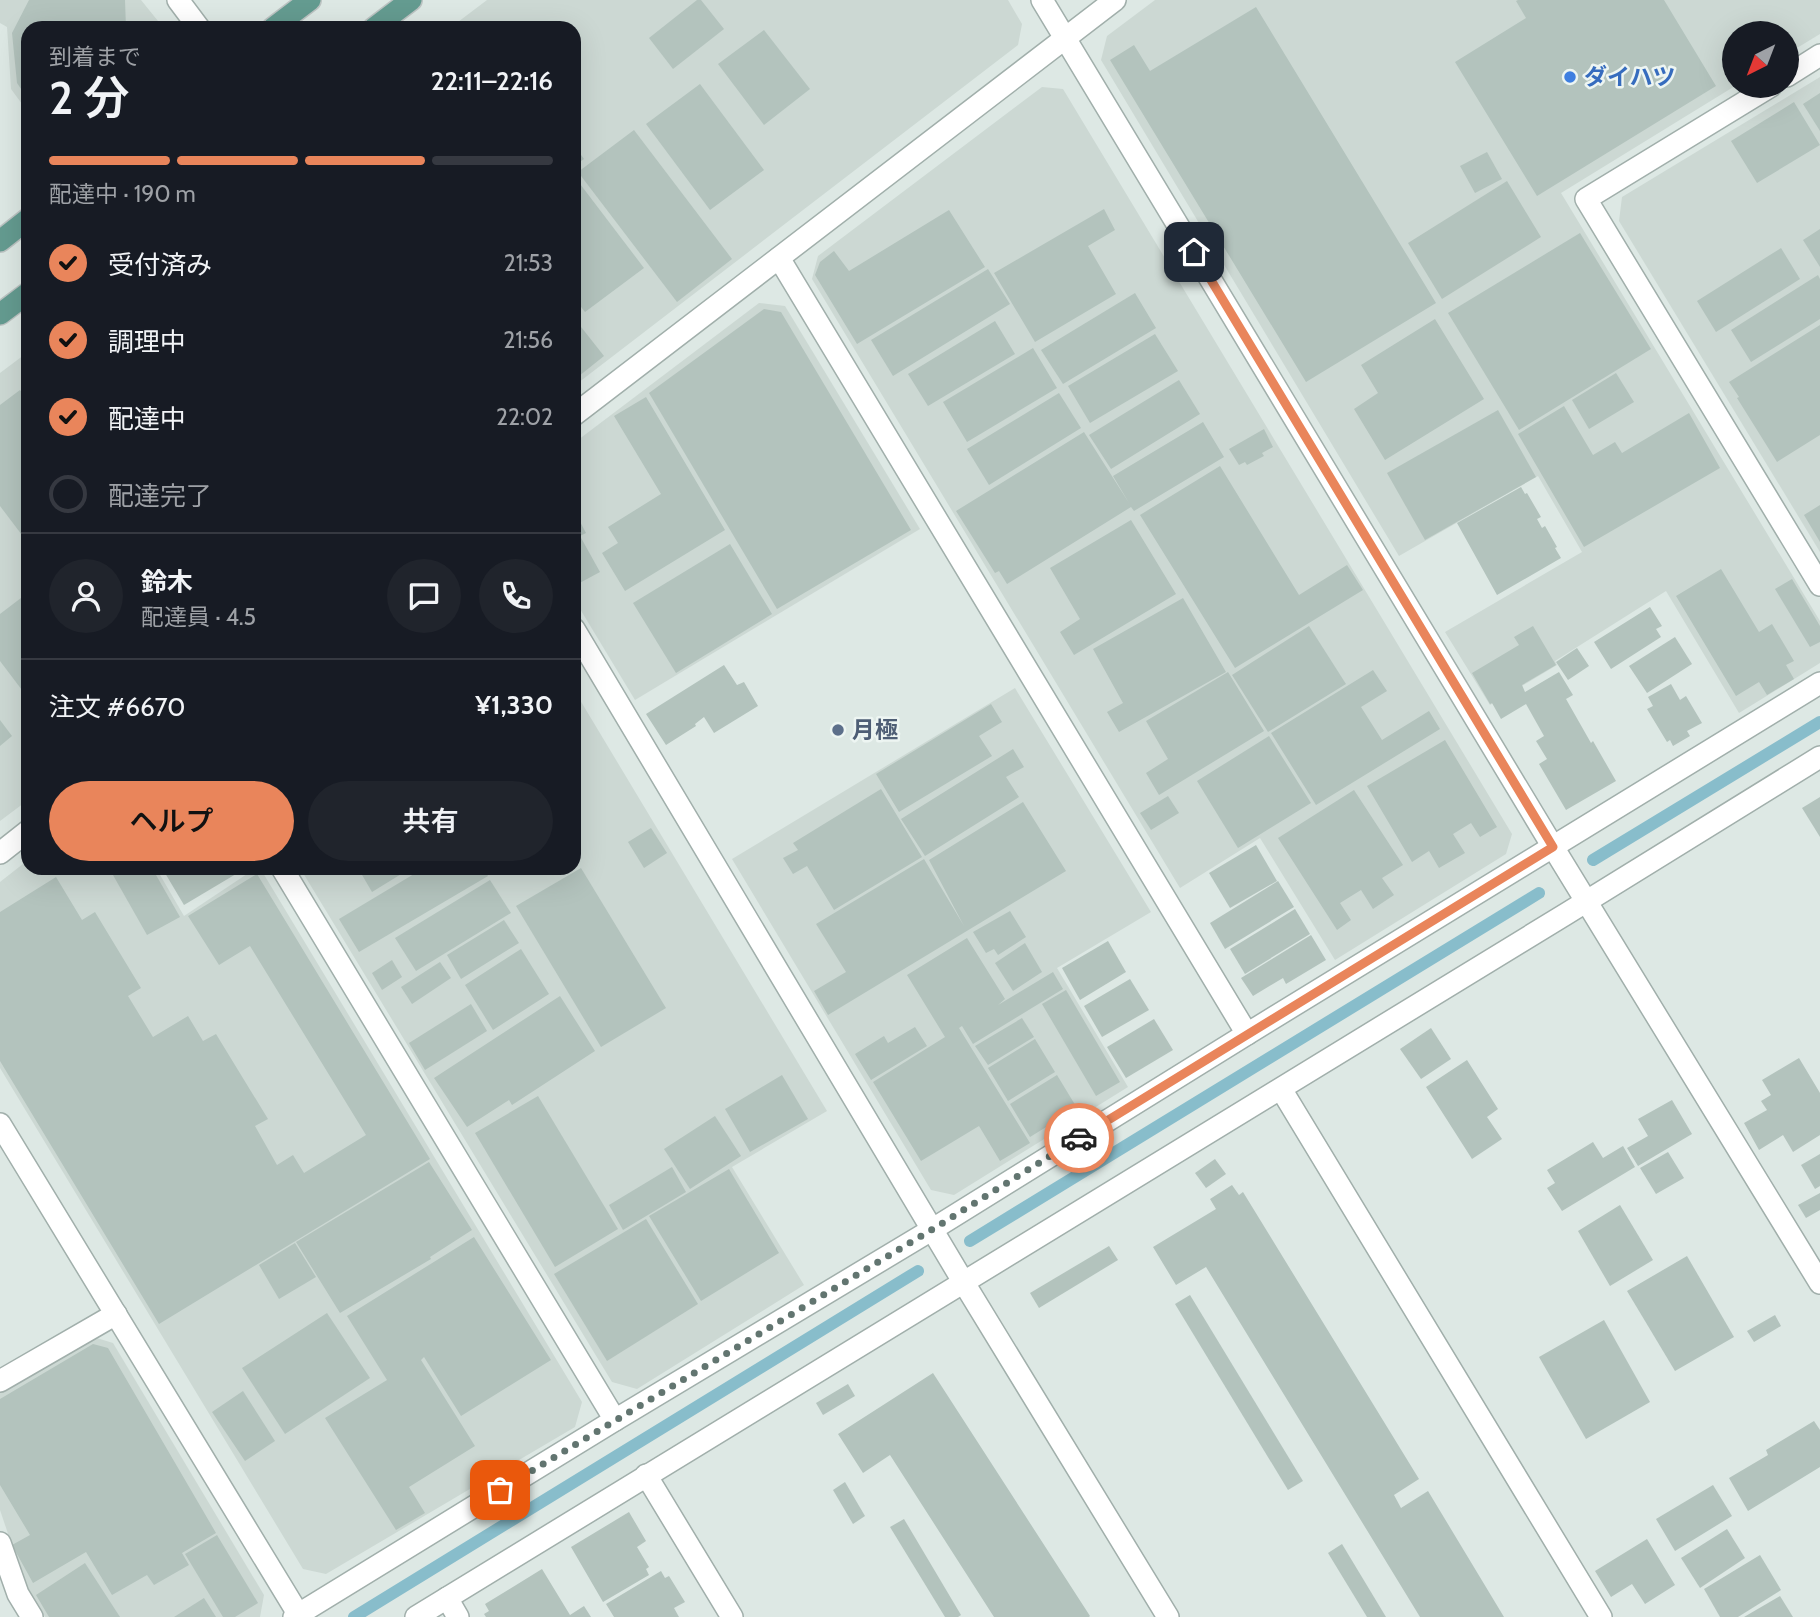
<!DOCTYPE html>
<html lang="ja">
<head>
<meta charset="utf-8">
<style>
	:root { --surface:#171b24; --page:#20242c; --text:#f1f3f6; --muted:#9ea1a6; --line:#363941; --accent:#e9855b }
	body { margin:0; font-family:Cabin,"Noto Sans JP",sans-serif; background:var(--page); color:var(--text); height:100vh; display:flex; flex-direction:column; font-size:26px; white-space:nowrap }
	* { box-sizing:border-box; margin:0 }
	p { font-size:23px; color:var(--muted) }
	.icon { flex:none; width:38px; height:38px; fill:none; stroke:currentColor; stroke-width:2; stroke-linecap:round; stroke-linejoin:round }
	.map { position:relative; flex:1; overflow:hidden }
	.details { position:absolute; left:21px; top:21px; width:560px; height:854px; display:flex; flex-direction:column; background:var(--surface); border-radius:21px; box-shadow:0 7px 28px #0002 }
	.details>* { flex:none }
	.needle { width:46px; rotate:222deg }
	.fabs { position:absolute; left:1722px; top:21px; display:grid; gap:14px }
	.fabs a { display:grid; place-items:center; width:77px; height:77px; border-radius:50%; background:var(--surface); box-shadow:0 7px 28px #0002; font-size:35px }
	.pin { position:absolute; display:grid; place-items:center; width:60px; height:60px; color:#fff; margin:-30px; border-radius:14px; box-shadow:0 4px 10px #0006 }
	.courier { position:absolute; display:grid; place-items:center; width:70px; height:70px; margin:-35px; border:5px solid #e9855b; border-radius:50%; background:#fff; color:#222; box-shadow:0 2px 9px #0007 }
	.headline em { font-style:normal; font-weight:600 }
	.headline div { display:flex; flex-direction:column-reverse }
	.headline { display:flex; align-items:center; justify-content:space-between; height:119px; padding:0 28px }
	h1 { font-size:46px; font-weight:600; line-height:52px }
	.bar { display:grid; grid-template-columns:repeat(4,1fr); gap:10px 7px; align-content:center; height:84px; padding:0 28px }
	.bar i { height:9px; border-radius:5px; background:var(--line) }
	.bar .selected { background:var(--accent) }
	.bar p { grid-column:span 4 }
	.line { display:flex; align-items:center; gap:18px; padding:0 28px; border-top:2px solid var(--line) }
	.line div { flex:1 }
	.round { display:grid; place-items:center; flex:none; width:74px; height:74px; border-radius:37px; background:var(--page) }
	ol { padding:0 28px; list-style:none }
	li { display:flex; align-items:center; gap:21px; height:77px }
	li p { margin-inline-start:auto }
	li .icon { padding:7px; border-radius:50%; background:var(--accent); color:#111; stroke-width:4 }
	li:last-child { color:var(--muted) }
	li i { width:38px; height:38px; border:4px solid var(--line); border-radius:50% }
	.action { display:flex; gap:14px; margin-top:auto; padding:14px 28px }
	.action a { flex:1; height:80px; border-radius:42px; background:var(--accent); color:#111; font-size:28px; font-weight:600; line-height:80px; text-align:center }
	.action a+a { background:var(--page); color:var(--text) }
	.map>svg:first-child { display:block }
	.built { fill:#ccd8d3 }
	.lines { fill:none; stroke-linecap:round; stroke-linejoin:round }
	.stream { stroke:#88bdcb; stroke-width:12 }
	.building { fill:#b3c3bd }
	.street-casing { stroke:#a1afab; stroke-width:24 }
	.primary-casing { stroke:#bcc3c2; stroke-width:24 }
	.street { stroke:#fff; stroke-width:21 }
	.primary { stroke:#649b90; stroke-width:21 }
	.done { stroke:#627570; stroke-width:7; stroke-dasharray:0 12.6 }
	.route { stroke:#e9855b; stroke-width:9 }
	.shop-dot { fill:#3f7fe0; stroke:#edf5f2; stroke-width:2.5 }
	.service-dot { fill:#5c6f8a; stroke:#edf5f2; stroke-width:2.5 }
	.labels { text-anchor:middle; stroke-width:5; stroke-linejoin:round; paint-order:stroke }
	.shop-label { font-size:23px; font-weight:bold; fill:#366cbe; stroke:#edf5f2; text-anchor:start }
	.service-label { font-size:23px; font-weight:bold; fill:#4e5e75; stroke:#edf5f2; text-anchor:start }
</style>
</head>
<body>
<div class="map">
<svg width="1820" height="1617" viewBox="0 0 1820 1617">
	<rect width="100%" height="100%" fill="#dde8e4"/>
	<g class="built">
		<polygon points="0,0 141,0 162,26 161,28 28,28 28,112 11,89 7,27 0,23"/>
		<polygon points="487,0 1008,0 1022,24 1018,45 574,386 574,28 450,28"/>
		<polygon points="1155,0 1820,0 1820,34 1787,54 1787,33 1734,33 1735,86 1561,193 1820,621 1820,663 1739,713 1666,591 1555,661 1557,665 1490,705 1445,632 1582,552 1538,476 1399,556 1101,60 1107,36"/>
		<polygon points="1820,77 1820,552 1619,221 1622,197"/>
		<polygon points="1042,87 1063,89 1512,834 1506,854 1335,960 1260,838 1180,888 812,279 818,256"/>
		<polygon points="759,303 785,306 920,529 635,700 574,599 574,443"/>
		<polygon points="28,352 28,800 0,821 0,373"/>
		<polygon points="1015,688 1151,912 1057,968 1128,1087 954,1195 931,1190 732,859"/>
		<polygon points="574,690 827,1111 732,1167 804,1285 637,1389 612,1382 300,868 574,868"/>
		<polygon points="28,860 28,868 156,868 184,916 256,868 260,868 582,1402 575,1427 326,1574 303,1569 0,1068 0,882"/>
		<polygon points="90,1336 113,1343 264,1595 260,1617 45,1617 26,1587 0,1510 0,1392"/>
	</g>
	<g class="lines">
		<g class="stream">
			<polyline points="1593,860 1820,722"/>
			<polyline points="970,1241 1539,893"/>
			<polyline points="354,1617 918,1271"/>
		</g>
	</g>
	<g class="building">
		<polygon points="29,0 125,0 126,28 28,28 28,99 17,83 12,33"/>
		<polygon points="697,0 701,0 724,29 673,69 649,38"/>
		<polygon points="1518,0 1664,0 1716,86 1537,196 1455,62 1526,18 1516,1"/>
		<polygon points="1256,7 1436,303 1306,382 1110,60 1134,45 1150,71"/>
		<polygon points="764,30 810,89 764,125 718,64"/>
		<polygon points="700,84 764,170 710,210 646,124"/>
		<polygon points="1820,93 1820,131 1803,104"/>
		<polygon points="1794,102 1820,145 1757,183 1731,141"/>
		<polygon points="634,130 732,259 677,302 578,172"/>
		<polygon points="574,145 584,159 574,166"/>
		<polygon points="1487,152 1502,179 1475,193 1460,166"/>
		<polygon points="574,176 644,268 585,312 574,298"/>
		<polygon points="1507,181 1541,237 1442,299 1408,243"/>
		<polygon points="1104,209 1115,230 1088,246 1116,294 1035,342 994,273"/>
		<polygon points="949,210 985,267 857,344 815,275 820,262 834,251 849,271"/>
		<polygon points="1820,229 1820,267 1803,240"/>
		<polygon points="1580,233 1651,349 1519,430 1448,313"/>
		<polygon points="1781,248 1800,279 1716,332 1697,301"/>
		<polygon points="988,269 1010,304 893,376 871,340"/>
		<polygon points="1818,275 1820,279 1820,319 1751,362 1731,330"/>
		<polygon points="1135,293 1156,328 1063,384 1041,350"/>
		<polygon points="764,309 781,312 911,530 777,609 649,393"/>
		<polygon points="574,318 604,356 574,380"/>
		<polygon points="1435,319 1484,399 1385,460 1354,409 1378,393 1361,365"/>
		<polygon points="995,321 1015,354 928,406 908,374"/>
		<polygon points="1820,325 1820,435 1777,462 1737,398 1739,397 1729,382"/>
		<polygon points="1155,334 1178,371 1090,423 1068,386"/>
		<polygon points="1033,348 1057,388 967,442 943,402"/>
		<polygon points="1616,373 1634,402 1589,429 1572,400"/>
		<polygon points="1179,380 1200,414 1111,469 1089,435"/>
		<polygon points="20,390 28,400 28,543 0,506 0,405"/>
		<polygon points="1059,393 1081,428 989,485 967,449"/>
		<polygon points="646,397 725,530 625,591 602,553 618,543 608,527 661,494 614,416"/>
		<polygon points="1564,406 1593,455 1615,442 1622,453 1689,413 1720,468 1584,547 1518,434"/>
		<polygon points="1498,410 1536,477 1425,540 1387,473"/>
		<polygon points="1203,422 1224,457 1134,511 1131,507 1007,584 999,571 995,573 956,511 1084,432 1129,503 1113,476"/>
		<polygon points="1264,429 1273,447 1262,453 1264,456 1247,465 1245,462 1239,465 1229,449"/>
		<polygon points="1220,466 1299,595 1347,565 1363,590 1235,668 1140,515"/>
		<polygon points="1521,487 1525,494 1527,493 1541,517 1537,519 1542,528 1545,526 1557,547 1555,548 1561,558 1497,595 1457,523"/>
		<polygon points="1820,505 1820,542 1804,515"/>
		<polygon points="576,514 586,533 580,536 600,572 574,586 574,515"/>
		<polygon points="1131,520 1176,594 1074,655 1060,632 1080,619 1050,568"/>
		<polygon points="730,544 772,614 676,673 633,603"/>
		<polygon points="1721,569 1759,632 1772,624 1794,661 1786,665 1794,679 1767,695 1759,682 1736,696 1676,596"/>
		<polygon points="1792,579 1820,626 1820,642 1810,647 1775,589"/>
		<polygon points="21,598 28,608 28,698 0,661 0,614"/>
		<polygon points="1183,598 1226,672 1119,732 1107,712 1123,703 1093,649"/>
		<polygon points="1650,607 1662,626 1656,629 1661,637 1611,669 1594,642"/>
		<polygon points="1309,626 1346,684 1268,732 1232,675"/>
		<polygon points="1533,626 1556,665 1522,685 1525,692 1559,672 1573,695 1566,699 1591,743 1593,741 1616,781 1566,810 1539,764 1547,759 1536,741 1544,736 1526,704 1501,719 1492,703 1490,704 1472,673 1519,645 1514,637"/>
		<polygon points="1675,637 1692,664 1647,693 1629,666"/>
		<polygon points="1577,648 1589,666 1568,680 1556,662"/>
		<polygon points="724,665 737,685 744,682 758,706 714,733 704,717 695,724 696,726 666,745 646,714"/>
		<polygon points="1373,670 1387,691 1361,707 1382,740 1429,711 1440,729 1316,805 1271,733"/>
		<polygon points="1228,672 1264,731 1159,795 1146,773 1168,759 1146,721"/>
		<polygon points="1671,684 1680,700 1686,696 1702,723 1687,731 1690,736 1673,746 1670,740 1667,742 1647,709 1653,706 1648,697"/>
		<polygon points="991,704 1002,722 979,736 992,756 899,812 876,774"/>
		<polygon points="0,720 12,736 0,746"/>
		<polygon points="1269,736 1311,803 1238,848 1197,781"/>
		<polygon points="1445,740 1497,827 1480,837 1471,823 1453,834 1465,853 1439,868 1429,851 1412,862 1367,786"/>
		<polygon points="1013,749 1024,767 1006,777 1019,797 925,856 901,819"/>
		<polygon points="881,789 922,857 834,910 807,866 793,874 783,858 798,850 793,843"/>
		<polygon points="1354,790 1403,865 1382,878 1394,895 1373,909 1361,890 1340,903 1351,920 1337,930 1278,838"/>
		<polygon points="1168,796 1179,813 1151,830 1140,813"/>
		<polygon points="1820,797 1820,837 1802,808"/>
		<polygon points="1023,802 1066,871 828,1015 814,991 846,972 816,924 924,859 964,926 929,860"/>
		<polygon points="651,828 667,853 644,868 628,842"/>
		<polygon points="1256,845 1277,881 1230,908 1209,873"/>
		<polygon points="109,868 152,868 180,917 147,935"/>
		<polygon points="162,868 232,868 236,874 184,905"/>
		<polygon points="358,868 411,868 372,892"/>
		<polygon points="424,868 483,868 488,876 359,952 339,919"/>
		<polygon points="581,868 666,1008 601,1047 516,906"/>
		<polygon points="257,874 430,1159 159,1324 0,1061 0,912 56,877 82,920 95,912 141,988 128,996 153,1037 188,1016 203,1041 216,1034 268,1119 255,1126 277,1165 293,1155 304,1173 366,1135 250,946 219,965 188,916"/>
		<polygon points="490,880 511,913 416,971 395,938"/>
		<polygon points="1278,881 1294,907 1225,949 1210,923"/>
		<polygon points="1295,909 1310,934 1245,974 1230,949"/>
		<polygon points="1010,911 1026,937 998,955 994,949 986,953 973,932"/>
		<polygon points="504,920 519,943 461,979 447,955"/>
		<polygon points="1311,935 1326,960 1286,984 1283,978 1253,996 1241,978"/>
		<polygon points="967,938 1005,999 998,1005 1053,972 1063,989 973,1044 962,1026 959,1028 1030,1143 1000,1161 979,1126 921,1161 873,1082 945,1037 907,975"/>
		<polygon points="1108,941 1126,972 1080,1000 1062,968"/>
		<polygon points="1025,943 1042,972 1013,991 995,963"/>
		<polygon points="521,949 549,994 493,1030 465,985"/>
		<polygon points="392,960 402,977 382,990 372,973"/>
		<polygon points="440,962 451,978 412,1004 401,987"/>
		<polygon points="1130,979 1149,1010 1102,1037 1084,1006"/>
		<polygon points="1066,990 1120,1082 1096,1096 1042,1004"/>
		<polygon points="560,996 595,1051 512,1105 509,1100 467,1127 434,1078"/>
		<polygon points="471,1004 487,1031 425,1070 409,1043"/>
		<polygon points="1022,1018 1034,1037 988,1065 975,1046"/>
		<polygon points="1154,1019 1173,1050 1126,1078 1107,1047"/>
		<polygon points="915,1027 927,1046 871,1080 855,1054 884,1036 888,1043"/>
		<polygon points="1431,1028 1451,1059 1421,1079 1400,1049"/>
		<polygon points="1035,1039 1055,1072 1008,1101 988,1068"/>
		<polygon points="1799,1058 1820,1093 1820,1135 1793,1152 1783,1135 1759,1150 1744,1123 1767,1110 1761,1101 1771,1095 1762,1080"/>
		<polygon points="1467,1060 1498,1109 1487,1117 1502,1139 1472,1159 1426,1087"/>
		<polygon points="782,1075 808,1119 750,1152 725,1109"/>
		<polygon points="1057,1075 1077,1108 1030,1137 1010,1104"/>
		<polygon points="538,1096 618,1229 555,1267 475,1133"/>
		<polygon points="1672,1100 1692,1134 1638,1166 1627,1148 1648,1136 1638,1119"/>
		<polygon points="715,1116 741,1156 690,1189 664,1149"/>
		<polygon points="1593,1142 1603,1158 1623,1146 1635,1167 1562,1211 1547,1188 1555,1183 1547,1170"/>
		<polygon points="1668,1152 1684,1178 1656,1194 1640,1168"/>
		<polygon points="1820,1154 1820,1186 1815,1189 1801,1165"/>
		<polygon points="1215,1159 1226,1174 1206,1188 1195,1173"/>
		<polygon points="429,1162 472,1230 430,1257 431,1259 340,1313 296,1242"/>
		<polygon points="672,1167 686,1192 623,1230 609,1205"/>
		<polygon points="729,1169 779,1253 701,1301 649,1216"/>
		<polygon points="1232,1185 1239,1195 1243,1192 1419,1479 1394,1495 1401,1508 1428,1491 1504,1617 1420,1617 1206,1267 1176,1285 1153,1247 1216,1209 1210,1199"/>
		<polygon points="1820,1193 1820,1210 1806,1218 1798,1205"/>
		<polygon points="1620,1205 1653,1260 1610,1286 1578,1231"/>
		<polygon points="646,1219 698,1304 607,1361 554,1274"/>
		<polygon points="474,1237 551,1360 461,1416 424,1357 421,1360 475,1446 409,1487 425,1513 396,1530 325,1418 387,1380 347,1316"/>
		<polygon points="295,1243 316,1277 279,1299 259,1265"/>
		<polygon points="1109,1246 1118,1260 1039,1308 1030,1293"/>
		<polygon points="1687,1256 1734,1337 1675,1371 1627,1291"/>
		<polygon points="1190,1295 1303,1481 1288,1490 1175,1304"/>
		<polygon points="327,1313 370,1378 285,1434 242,1368"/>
		<polygon points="1775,1315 1781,1326 1754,1342 1747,1331"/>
		<polygon points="1604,1320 1650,1402 1586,1439 1539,1357"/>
		<polygon points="93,1344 108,1348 216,1533 182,1553 189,1565 154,1585 147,1575 112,1595 86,1552 33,1583 12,1545 30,1535 0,1485 0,1399"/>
		<polygon points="933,1373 1090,1616 1089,1617 994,1617 890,1455 863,1473 838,1434"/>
		<polygon points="848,1384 855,1396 823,1415 816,1403"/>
		<polygon points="243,1391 275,1441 245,1461 212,1412"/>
		<polygon points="1814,1421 1820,1430 1820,1467 1748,1511 1729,1478 1768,1455 1766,1450"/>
		<polygon points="845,1482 865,1516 853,1524 833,1490"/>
		<polygon points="1713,1485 1732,1516 1675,1551 1656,1519"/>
		<polygon points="629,1512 646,1541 637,1547 649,1567 646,1569 649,1575 603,1602 571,1547"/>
		<polygon points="904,1519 961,1615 958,1617 945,1617 890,1527"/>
		<polygon points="1727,1529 1745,1558 1700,1588 1681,1558"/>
		<polygon points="217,1535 258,1603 235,1617 223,1617 185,1554"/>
		<polygon points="1647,1539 1675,1585 1645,1604 1632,1584 1611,1597 1595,1571"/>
		<polygon points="1342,1544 1386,1617 1367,1617 1328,1553"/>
		<polygon points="1760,1555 1781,1590 1738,1617 1720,1617 1704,1589"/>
		<polygon points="85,1563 120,1617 49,1617 36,1595"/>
		<polygon points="542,1569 570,1615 584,1606 591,1617 486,1617 484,1614 489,1611 485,1604"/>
		<polygon points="661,1571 665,1578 669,1576 685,1602 674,1608 679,1617 614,1617 606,1604"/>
		<polygon points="1780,1596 1793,1617 1744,1617"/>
		<polygon points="204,1598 216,1617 174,1617"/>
	</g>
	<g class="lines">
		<g class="street-casing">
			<g id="street">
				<polyline points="178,0 199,28"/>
				<polyline points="1042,0 1553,847 1820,1283"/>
				<polyline points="1787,76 1820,55"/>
				<polyline points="1771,86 1586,199 1820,585"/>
				<polyline points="779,258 1247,1034"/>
				<polyline points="574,415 1115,0"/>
				<polyline points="574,629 964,1283 1168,1617"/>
				<polyline points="0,853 28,831"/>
				<polyline points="282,868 615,1420"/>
				<polyline points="1281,1089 1601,1617"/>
				<polyline points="0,1124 300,1617"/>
				<polyline points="0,1381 116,1314"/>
				<polyline points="646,1475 732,1617"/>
				<polyline points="0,1543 18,1594 32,1617"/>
				<polyline points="447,1598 458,1617"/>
				<polyline points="294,1617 615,1420 933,1229 1247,1034 1820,683"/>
				<polyline points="416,1617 1566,914 1820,757"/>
			</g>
		</g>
		<g class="primary-casing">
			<g id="primary">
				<polyline points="273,28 310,0"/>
				<polyline points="374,28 411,0"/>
				<polyline points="0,241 28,219"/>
				<polyline points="0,314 28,293"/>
			</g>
		</g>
		<use href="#street" class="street"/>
		<use href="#primary" class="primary"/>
	</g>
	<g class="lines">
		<polyline class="done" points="500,1490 933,1229 1079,1138"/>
		<polyline class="route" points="1079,1138 1553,847 1194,252"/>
	</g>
	<circle class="shop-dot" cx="1570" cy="77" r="7"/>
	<circle class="service-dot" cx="838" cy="730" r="7"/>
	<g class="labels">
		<g class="shop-label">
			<text x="1584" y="85">ダイハツ</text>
		</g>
		<g class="service-label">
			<text x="852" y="738">月極</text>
		</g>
	</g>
</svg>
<div class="fabs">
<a><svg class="needle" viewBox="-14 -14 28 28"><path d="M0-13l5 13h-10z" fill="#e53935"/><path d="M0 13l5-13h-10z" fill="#9ea1a6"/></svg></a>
</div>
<div class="pin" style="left:500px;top:1490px;background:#ea580c"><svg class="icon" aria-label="bag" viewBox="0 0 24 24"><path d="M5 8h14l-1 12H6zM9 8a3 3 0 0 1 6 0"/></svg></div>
<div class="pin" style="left:1194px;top:252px;background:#1f2937"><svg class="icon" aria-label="home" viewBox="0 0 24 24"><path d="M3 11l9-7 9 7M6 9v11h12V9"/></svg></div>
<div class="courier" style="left:1079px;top:1138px"><svg class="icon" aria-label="car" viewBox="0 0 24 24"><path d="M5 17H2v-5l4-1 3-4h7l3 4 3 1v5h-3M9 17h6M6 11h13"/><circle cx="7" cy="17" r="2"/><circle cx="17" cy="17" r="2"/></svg></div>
<section class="details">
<div class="headline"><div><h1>2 分</h1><p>到着まで</p></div><em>22:11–22:16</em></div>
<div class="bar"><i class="selected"></i><i class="selected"></i><i class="selected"></i><i></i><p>配達中 · 190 m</p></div>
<ol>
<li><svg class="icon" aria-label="check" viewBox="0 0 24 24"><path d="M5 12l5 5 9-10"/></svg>受付済み<p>21:53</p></li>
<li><svg class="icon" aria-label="check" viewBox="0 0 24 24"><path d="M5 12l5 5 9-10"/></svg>調理中<p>21:56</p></li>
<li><svg class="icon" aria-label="check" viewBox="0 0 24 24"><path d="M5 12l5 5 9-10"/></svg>配達中<p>22:02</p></li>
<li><i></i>配達完了</li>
</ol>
<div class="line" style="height:126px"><a class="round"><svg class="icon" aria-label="person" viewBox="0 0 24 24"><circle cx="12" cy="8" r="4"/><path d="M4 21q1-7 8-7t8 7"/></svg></a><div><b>鈴木</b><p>配達員 · 4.5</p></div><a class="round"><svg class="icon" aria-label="chat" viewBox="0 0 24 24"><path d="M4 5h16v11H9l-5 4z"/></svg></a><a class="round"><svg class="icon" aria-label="phone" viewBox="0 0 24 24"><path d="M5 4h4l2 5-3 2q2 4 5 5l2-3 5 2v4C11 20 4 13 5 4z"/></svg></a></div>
<div class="line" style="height:91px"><div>注文 #6670</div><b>¥1,330</b></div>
<div class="action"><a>ヘルプ</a><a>共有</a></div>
</section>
</div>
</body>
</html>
